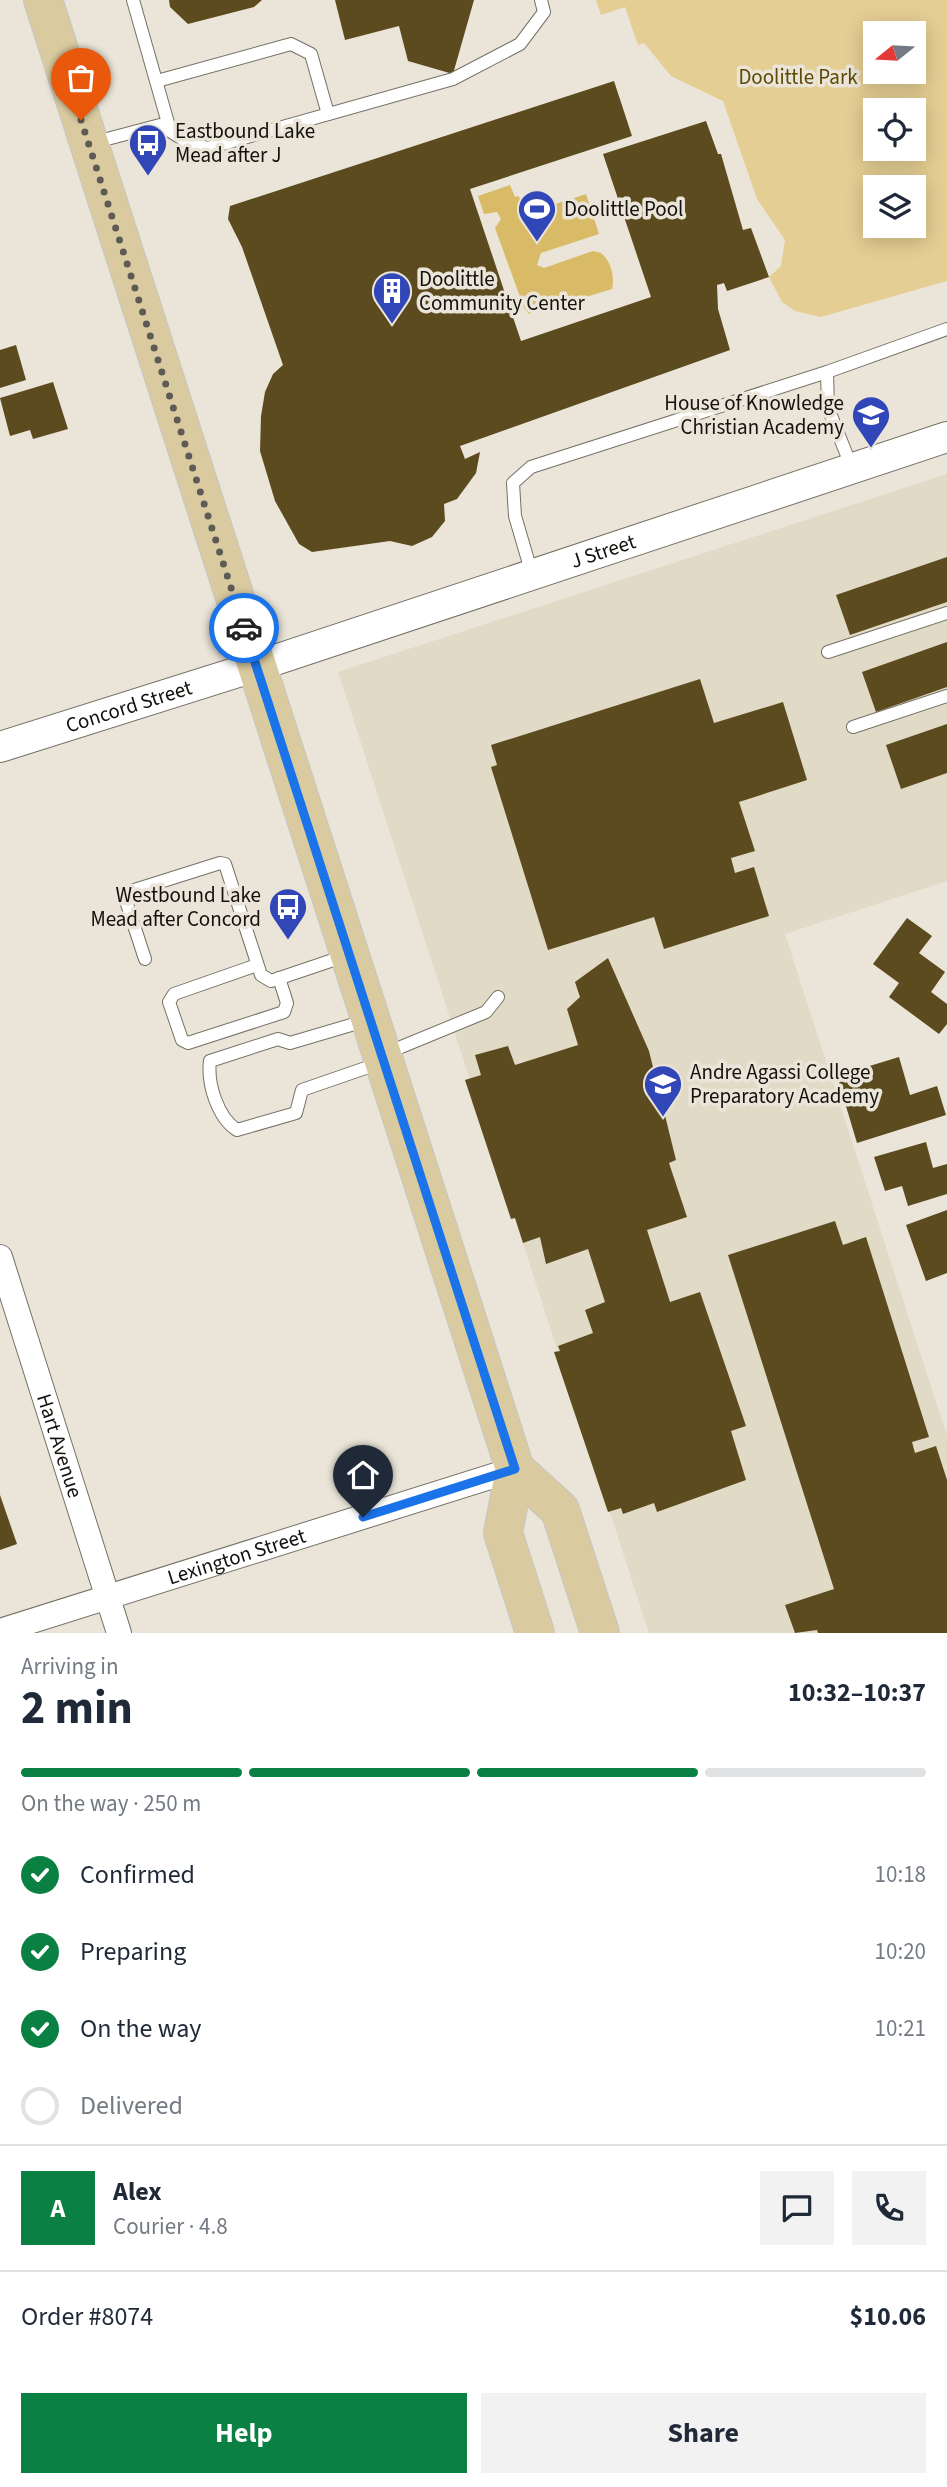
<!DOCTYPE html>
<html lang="en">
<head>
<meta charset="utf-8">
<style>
	:root { --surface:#fff; --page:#f2f2f3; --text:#1f2937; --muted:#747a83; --line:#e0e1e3; --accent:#0b8043 }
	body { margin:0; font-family:"Source Sans 3",sans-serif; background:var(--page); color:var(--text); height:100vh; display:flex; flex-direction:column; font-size:26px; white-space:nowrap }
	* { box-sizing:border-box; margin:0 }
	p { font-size:23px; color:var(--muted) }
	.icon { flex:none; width:38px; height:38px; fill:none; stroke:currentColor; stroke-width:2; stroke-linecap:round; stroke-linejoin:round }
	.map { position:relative; height:1633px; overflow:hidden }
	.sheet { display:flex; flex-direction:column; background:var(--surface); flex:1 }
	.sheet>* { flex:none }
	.needle { width:46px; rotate:252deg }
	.fabs { position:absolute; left:863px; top:21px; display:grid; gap:14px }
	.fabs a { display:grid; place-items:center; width:63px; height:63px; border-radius:0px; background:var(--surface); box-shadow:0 4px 18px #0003; font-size:35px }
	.pin { position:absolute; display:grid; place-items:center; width:60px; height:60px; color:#fff; margin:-72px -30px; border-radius:50% 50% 50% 0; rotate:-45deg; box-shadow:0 0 7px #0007 }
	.pin .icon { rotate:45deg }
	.courier { position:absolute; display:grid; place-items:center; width:70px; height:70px; margin:-35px; border:5px solid #1a73e8; border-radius:50%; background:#fff; color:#222; box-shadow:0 2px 9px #0007 }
	.head em { font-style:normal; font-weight:700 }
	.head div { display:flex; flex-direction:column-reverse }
	.head { display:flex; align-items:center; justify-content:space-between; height:119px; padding:0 21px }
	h1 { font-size:46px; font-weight:700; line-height:52px }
	.bar { display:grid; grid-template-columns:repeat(4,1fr); gap:10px 7px; align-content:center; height:84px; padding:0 21px }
	.bar i { height:9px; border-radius:5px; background:var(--line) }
	.bar .active { background:var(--accent) }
	.bar p { grid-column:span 4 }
	.line { display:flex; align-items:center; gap:18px; padding:0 21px; border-top:2px solid var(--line) }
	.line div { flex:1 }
	.round { display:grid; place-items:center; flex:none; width:74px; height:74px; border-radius:0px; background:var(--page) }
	ol { padding:0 21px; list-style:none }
	li { display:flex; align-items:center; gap:21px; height:77px }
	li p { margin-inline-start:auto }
	li .icon { padding:7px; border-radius:50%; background:var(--accent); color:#fff; stroke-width:4 }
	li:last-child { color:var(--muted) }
	li i { width:38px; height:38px; border:4px solid var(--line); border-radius:50% }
	.cta { display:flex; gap:14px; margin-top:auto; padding:14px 21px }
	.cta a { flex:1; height:80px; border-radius:0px; background:var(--accent); color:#fff; font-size:28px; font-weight:700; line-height:80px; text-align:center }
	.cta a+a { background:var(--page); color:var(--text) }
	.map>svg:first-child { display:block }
	.built { fill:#e1dac6 }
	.green { fill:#e5ce93; fill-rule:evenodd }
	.water { fill:#d9ba66 }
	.building { fill:#5b4b1e }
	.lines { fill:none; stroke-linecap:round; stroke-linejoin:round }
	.service-casing { stroke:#757166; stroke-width:14 }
	.minor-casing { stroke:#757166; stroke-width:26 }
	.tertiary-casing { stroke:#757166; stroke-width:32 }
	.primary-casing { stroke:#c6c6c5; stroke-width:40 }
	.service { stroke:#fff; stroke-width:12 }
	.minor { stroke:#fff; stroke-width:24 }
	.tertiary { stroke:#fff; stroke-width:30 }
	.primary { stroke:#daca9f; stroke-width:38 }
	.done { stroke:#5e5b54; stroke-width:7; stroke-dasharray:0 12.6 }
	.route { stroke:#1a73e8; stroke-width:9 }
	.labels { text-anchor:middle; stroke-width:7; stroke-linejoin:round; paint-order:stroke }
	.park-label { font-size:21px; fill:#5e4902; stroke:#eae5d8 }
	.poi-label { font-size:21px; fill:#13110d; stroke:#eae5d8; text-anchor:start }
	.street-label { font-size:21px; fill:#13110d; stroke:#eae5d8 }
</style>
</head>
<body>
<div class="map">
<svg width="947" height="1633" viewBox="0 0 947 1633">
	<rect width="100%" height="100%" fill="#eae5d8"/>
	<polygon class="built" points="947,474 947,881 785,934 947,1436 947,1633 649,1633 338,672"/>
	<path class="green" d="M596,0H947V281L821,317L795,311L782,302L769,277L781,266L785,240L757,199L723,101L671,76L644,43L638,45L625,7L601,15ZM875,33H914V72H875ZM875,110H914V149H875ZM875,187H914V226H875Z"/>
	<path class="water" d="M510,185L515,197L518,196L531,212L586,194L599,234L541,253L537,265L544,268L593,251L601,253C611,261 615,277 612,289L529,314L524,308L495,228L501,219L497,212L484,214L478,196Z"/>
	<g class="building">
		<polygon points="169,0 262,0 254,7 188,24 170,7"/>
		<polygon points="335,0 474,0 453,74 408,61 399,26 345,40"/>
		<polygon points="614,81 632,136 470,189 521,341 651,297 603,154 706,121 718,154 721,154 743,230 751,228 769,277 727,291 724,283 717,285 718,309 730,350 460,446 465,459 480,452 476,473 457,499 444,504 445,521 432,537 412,546 390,541 312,552 299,544 275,501 260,451 261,416 265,392 273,374 283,365 242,247 228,219 230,206"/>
		<polygon points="16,345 26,380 0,388 0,350"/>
		<polygon points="53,382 68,429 33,439 30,430 10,436 0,398"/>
		<polygon points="947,557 947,602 850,635 836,595"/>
		<polygon points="947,642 947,687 876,712 862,672"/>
		<polygon points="700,679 714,723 783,702 807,780 739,802 755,851 731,858 735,873 754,867 769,916 664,949 654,917 548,950 491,767 497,765 491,745"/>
		<polygon points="947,724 947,773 901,789 886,745"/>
		<polygon points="907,918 932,936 919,953 945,972 931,992 947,1004 947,1024 939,1034 889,997 899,983 873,964"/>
		<polygon points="608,958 649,1051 676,1160 669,1163 687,1217 647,1230 670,1302 700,1292 746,1426 731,1431 746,1480 657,1512 654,1503 623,1514 621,1508 608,1512 554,1352 560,1351 558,1346 593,1333 585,1310 605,1302 588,1249 546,1264 540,1237 523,1243 515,1218 511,1219 465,1080 481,1075 475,1055 508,1046 515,1065 578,1045 567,1009 580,997 575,982"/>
		<polygon points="899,1057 910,1095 937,1086 946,1115 857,1143 837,1076"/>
		<polygon points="926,1142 933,1168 947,1164 947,1194 908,1206 902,1186 885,1191 874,1157"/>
		<polygon points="947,1210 947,1273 926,1281 906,1225"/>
		<polygon points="835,1221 843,1245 866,1237 929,1437 912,1442 915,1453 936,1446 947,1480 947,1633 818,1633 817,1630 795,1633 785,1605 834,1589 728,1255"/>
		<polygon points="0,1495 17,1544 0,1550"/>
	</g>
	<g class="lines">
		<g class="service-casing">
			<g id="service">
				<polyline points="133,0 170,130"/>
				<polyline points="157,81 291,44 311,54 328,114"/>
				<polyline points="92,143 160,125 189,143 208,148 453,79 520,44 544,12 541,0"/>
				<polyline points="852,468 828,408 827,372 947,329"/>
				<polyline points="532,574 515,516 513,483 531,467 827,372"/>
				<polyline points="828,652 947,613"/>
				<polyline points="853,727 947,696"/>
				<polyline points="145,959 125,898 128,892 220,863 225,864 261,975 271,981 345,956"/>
				<polyline points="257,965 174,994 169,1002 182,1040 188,1043 284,1012 287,1003 279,978"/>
				<path d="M368,1020L290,1043L278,1039L210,1061C207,1084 218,1118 237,1130L296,1113L302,1090L380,1063"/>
				<polyline points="384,1054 486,1012 498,997"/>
			</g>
		</g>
		<g class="minor-casing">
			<g id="minor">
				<path id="s1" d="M0,1257L119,1633"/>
				<path id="s2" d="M0,1631L515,1469"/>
			</g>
		</g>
		<g class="tertiary-casing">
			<g id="tertiary">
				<path id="s3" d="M0,747L257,666L947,437"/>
			</g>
		</g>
		<g class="primary-casing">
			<g id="primary">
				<polyline points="43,0 515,1469 503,1533 535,1633"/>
				<polyline points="515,1469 560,1510 600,1633"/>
			</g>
		</g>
		<use href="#service" class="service"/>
		<use href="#minor" class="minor"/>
		<use href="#tertiary" class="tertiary"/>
		<use href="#primary" class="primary"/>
	</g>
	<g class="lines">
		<polyline class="done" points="81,120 244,628"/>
		<polyline class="route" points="244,628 515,1469 363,1517"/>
	</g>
	<defs>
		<g id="bus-pin" transform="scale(2.0125)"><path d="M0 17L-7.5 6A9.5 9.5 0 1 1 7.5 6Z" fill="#3147b8" stroke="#eae5d8"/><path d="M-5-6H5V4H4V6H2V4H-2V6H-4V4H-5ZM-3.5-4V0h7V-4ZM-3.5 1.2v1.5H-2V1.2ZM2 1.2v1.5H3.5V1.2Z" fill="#fff"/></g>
		<g id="stadium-pin" transform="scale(2.0125)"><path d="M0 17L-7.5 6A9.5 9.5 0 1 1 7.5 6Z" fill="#3147b8" stroke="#eae5d8"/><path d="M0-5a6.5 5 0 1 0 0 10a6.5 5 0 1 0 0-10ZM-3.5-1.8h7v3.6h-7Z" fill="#fff"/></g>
		<g id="building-pin" transform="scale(2.0125)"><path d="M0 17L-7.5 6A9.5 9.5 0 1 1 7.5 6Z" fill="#3147b8" stroke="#eae5d8"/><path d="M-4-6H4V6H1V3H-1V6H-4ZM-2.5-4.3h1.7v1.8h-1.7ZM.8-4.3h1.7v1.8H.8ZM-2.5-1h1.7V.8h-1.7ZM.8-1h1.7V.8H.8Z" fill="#fff"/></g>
		<g id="school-pin" transform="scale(2.0125)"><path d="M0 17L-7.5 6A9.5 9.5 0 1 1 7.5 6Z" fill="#3147b8" stroke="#eae5d8"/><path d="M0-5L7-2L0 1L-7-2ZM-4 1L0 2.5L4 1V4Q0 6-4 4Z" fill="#fff"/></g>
	</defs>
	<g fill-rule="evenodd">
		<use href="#bus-pin" x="148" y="143"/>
		<use href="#stadium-pin" x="537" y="209"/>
		<use href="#building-pin" x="392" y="291"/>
		<use href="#school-pin" x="871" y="415"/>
		<use href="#bus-pin" x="288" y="907"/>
		<use href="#school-pin" x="663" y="1084"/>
	</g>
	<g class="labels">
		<g class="park-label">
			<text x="798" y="84">Doolittle Park</text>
		</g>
		<g class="poi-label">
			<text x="175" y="138">Eastbound Lake<tspan x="175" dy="24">Mead after J</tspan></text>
			<text x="564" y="216">Doolittle Pool</text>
			<text x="419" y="286">Doolittle<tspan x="419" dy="24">Community Center</tspan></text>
			<text x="844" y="410" text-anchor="end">House of Knowledge<tspan x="844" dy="24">Christian Academy</tspan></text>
			<text x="261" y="902" text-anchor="end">Westbound Lake<tspan x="261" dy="24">Mead after Concord</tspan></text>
			<text x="690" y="1079">Andre Agassi College<tspan x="690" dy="24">Preparatory Academy</tspan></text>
		</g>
		<g class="street-label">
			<text dy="7" stroke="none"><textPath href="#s3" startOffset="634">J Street</textPath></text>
			<text dy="7" stroke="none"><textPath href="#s3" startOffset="135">Concord Street</textPath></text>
			<text dy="7" stroke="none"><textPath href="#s1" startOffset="198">Hart Avenue</textPath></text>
			<text dy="7" stroke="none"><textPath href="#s2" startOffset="248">Lexington Street</textPath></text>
		</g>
	</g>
</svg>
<div class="fabs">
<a><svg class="needle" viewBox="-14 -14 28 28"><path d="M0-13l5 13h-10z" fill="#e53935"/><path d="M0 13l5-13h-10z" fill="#747a83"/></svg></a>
<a><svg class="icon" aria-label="locate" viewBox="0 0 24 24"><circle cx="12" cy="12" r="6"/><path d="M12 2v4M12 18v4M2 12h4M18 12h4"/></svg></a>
<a><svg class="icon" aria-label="layers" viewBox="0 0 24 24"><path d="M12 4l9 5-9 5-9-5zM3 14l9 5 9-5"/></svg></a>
</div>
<div class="pin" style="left:81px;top:120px;background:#ea580c"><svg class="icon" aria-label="bag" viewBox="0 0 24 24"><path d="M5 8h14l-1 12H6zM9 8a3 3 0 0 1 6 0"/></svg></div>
<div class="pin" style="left:363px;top:1517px;background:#1f2937"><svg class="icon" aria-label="home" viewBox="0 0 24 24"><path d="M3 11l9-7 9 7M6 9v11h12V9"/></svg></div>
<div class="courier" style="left:244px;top:628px"><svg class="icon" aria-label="car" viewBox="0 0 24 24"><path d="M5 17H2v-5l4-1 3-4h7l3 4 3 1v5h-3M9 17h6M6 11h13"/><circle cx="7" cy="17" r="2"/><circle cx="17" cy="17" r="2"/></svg></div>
</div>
<section class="sheet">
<div class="head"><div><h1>2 min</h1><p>Arriving in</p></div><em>10:32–10:37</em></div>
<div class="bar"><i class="active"></i><i class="active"></i><i class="active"></i><i></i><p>On the way · 250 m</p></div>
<ol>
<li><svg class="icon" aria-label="check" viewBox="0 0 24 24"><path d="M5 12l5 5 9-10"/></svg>Confirmed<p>10:18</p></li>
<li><svg class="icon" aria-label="check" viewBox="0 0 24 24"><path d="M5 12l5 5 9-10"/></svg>Preparing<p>10:20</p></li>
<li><svg class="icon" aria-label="check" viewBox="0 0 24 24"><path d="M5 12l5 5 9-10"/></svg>On the way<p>10:21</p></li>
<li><i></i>Delivered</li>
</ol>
<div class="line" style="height:126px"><b class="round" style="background:var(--accent);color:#fff">A</b><div><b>Alex</b><p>Courier · 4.8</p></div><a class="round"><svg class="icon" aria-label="chat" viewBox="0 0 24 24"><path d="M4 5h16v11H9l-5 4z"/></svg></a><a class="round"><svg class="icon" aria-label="phone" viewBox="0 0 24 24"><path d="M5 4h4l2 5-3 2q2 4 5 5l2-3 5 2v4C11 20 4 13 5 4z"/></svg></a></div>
<div class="line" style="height:91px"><div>Order #8074</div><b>$10.06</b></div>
<div class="cta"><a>Help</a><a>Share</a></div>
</section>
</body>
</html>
